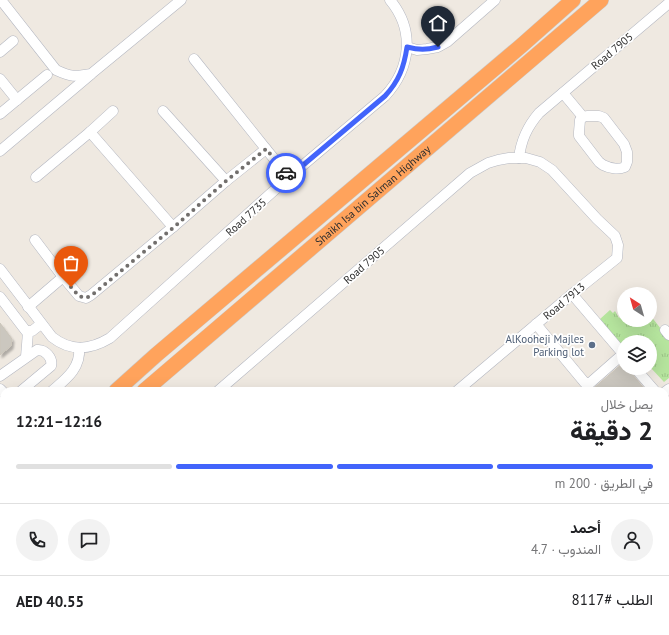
<!DOCTYPE html>
<html lang="ar">
<head>
<meta charset="utf-8">
<style>
	:root { --surface:#fff; --page:#f2f2f2; --text:#202124; --muted:#757577; --line:#e0e0e0; --accent:#4264fb }
	body { margin:0; font-family:"PT Sans",Vazirmatn,sans-serif; background:var(--page); color:var(--text); direction:rtl; height:100vh; display:flex; flex-direction:column; font-size:15px; white-space:nowrap }
	* { box-sizing:border-box; margin:0 }
	p { font-size:13px; color:var(--muted) }
	.icon { flex:none; width:22px; height:22px; fill:none; stroke:currentColor; stroke-width:2; stroke-linecap:round; stroke-linejoin:round }
	.map { position:relative; flex:1; overflow:hidden; direction:ltr }
	.details { position:absolute; left:0px; top:387px; width:669px; height:248px; display:flex; flex-direction:column; background:var(--surface); border-radius:12px 12px 0 0; box-shadow:0 4px 16px #0002; direction:rtl }
	.details>* { flex:none }
	.needle { width:26px; rotate:323deg }
	.buttons { position:absolute; left:617px; top:287px; display:grid; gap:8px }
	.buttons a { display:grid; place-items:center; width:40px; height:40px; border-radius:50%; background:var(--surface); box-shadow:0 4px 16px #0002; font-size:20px }
	.pin { position:absolute; display:grid; place-items:center; width:34px; height:34px; color:#fff; margin:-41px -17px; border-radius:50% 50% 50% 0; rotate:-45deg; box-shadow:0 0 4px #0007 }
	.pin .icon { rotate:45deg }
	.courier { position:absolute; display:grid; place-items:center; width:40px; height:40px; margin:-20px; border:3px solid #4264fb; border-radius:50%; background:#fff; color:#222; box-shadow:0 1px 5px #0007 }
	.headline em { font-style:normal; font-weight:800 }
	.headline div { display:flex; flex-direction:column-reverse }
	.headline { display:flex; align-items:center; justify-content:space-between; height:68px; padding:0 16px }
	h1 { font-size:26px; font-weight:800; line-height:30px }
	.bar { display:grid; grid-template-columns:repeat(4,1fr); gap:6px 4px; align-content:center; height:48px; padding:0 16px }
	.bar i { height:5px; border-radius:3px; background:var(--line) }
	.bar .active { background:var(--accent) }
	.bar p { grid-column:span 4 }
	.line { display:flex; align-items:center; gap:10px; padding:0 16px; border-top:1px solid var(--line) }
	.line div { flex:1 }
	.round { display:grid; place-items:center; flex:none; width:42px; height:42px; border-radius:21px; background:var(--page) }
	.map>svg:first-child { display:block }
	.park { fill:url(#park-tufts) }
	.building { fill:#cbc7bf; stroke:#cbc5ba; filter:url(#shadow) }
	.lines { fill:none; stroke-linecap:round; stroke-linejoin:round }
	.minor-casing { stroke:#b4b7c1; stroke-width:11 }
	.highway-casing { stroke:#c9c9c9; stroke-width:16 }
	.minor { stroke:#fff; stroke-width:10 }
	.highway { stroke:#ffa35c; stroke-width:15 }
	.done { stroke:#726f6d; stroke-width:4; stroke-dasharray:0 7.2 }
	.route { stroke:#4264fb; stroke-width:5 }
	.service-dot { fill:#5c6f8a; stroke:#fff; stroke-width:1.5 }
	.labels { text-anchor:middle; stroke-width:3.5; stroke-linejoin:round; paint-order:stroke }
	.street-label { font-size:11px; fill:#2e2e2e; stroke:#fff }
	.service-label { font-size:11px; fill:#4e5e75; stroke:#fff; text-anchor:end }
</style>
</head>
<body>
<div class="map">
<svg width="669" height="635" viewBox="0 0 669 635">
	<defs>
		<pattern id="park-tufts" width="24" height="20" patternUnits="userSpaceOnUse"><rect width="24" height="20" fill="#b6e59e"/><path d="M3 7l-1-3M5 7V3M7 7l1-3M15 17l-1-3M17 17v-4M19 17l1-3" fill="none" stroke="#9dc588"/></pattern>
		<filter id="shadow"><feDropShadow dx="2" dy="3" stdDeviation="1" flood-color="#0004"/></filter>
	</defs>
	<rect width="100%" height="100%" fill="#efe9e1"/>
	<polygon class="park" points="610,310 613,313 615,311 619,318 624,314 624,320 650,320 650,315 669,339 669,378 664,382 650,367 650,342 624,342 624,346 621,347 601,322 600,319"/>
	<g class="building">
		<polygon points="0,323 12,339 11,346 0,355"/>
		<polygon points="623,363 624,364 624,368 627,368 646,391 593,391 592,389 594,388"/>
	</g>
	<g class="lines">
		<g class="minor-casing">
			<g id="minor">
				<path d="M1,0L56,70C71,77 75,77 91,74L181,0"/>
				<polyline points="407,47 417,50 427,49 438,47 447,42 495,0"/>
				<polyline points="0,52 13,41"/>
				<polyline points="194,59 266,149 289,177"/>
				<polyline points="0,79 17,100"/>
				<polyline points="563,93 583,117"/>
				<polyline points="163,111 226,181"/>
				<polyline points="0,114 47,75"/>
				<path d="M587,116H599L604,118L624,144L627,152V162L625,167C618,170 609,168 603,165L599,162L579,136V132L580,120L583,117Z"/>
				<polyline points="90,132 173,227"/>
				<polyline points="0,151 90,75"/>
				<path d="M519,158C521,140 527,127 539,113L669,3"/>
				<polyline points="36,177 90,132 113,111"/>
				<polyline points="35,240 63,277 79,296 86,298 91,295 173,227 226,181 266,149"/>
				<path d="M0,269L52,337C71,352 90,350 110,338L289,177L385,96C411,68 415,30 390,0"/>
				<polyline points="572,294 624,355"/>
				<polyline points="0,297 26,331 32,331 41,324"/>
				<polyline points="28,307 63,277"/>
				<polyline points="536,324 585,383 590,383 623,354"/>
				<polyline points="665,330 669,335"/>
				<polyline points="26,357 28,332"/>
				<polyline points="635,368 655,391"/>
				<path d="M0,376L37,350C45,349 53,358 51,366L21,391"/>
				<polyline points="0,389 4,393"/>
				<path d="M52,391C66,379 81,368 79,348"/>
				<polyline points="218,391 470,173 488,163 498,160 509,158 526,158 540,162 552,170 597,219 615,236 618,245 617,258 572,294 457,391"/>
				<polyline points="665,392 669,389"/>
				<polyline points="665,415 669,412"/>
				<polyline points="0,423 4,422"/>
				<polyline points="665,474 669,479"/>
				<polyline points="665,501 669,498"/>
				<polyline points="665,620 669,619"/>
				<polyline points="343,631 346,635"/>
				<polyline points="397,631 401,635"/>
				<polyline points="165,635 170,631"/>
				<polyline points="445,635 450,631"/>
				<polyline points="557,635 561,631"/>
			</g>
		</g>
		<g class="highway-casing">
			<g id="highway">
				<polyline points="116,391 156,355 521,46 573,0"/>
				<path id="s1" d="M144,391L601,0"/>
				<polyline points="0,445 4,444"/>
				<polyline points="0,493 4,490"/>
				<polyline points="0,523 4,519"/>
				<polyline points="0,543 4,539"/>
				<polyline points="5,635 5,631"/>
			</g>
		</g>
		<use href="#minor" class="minor"/>
		<use href="#highway" class="highway"/>
	</g>
	<g class="lines">
		<polyline class="done" points="71,287 79,296 86,298 92,295 174,227 226,181 266,149 286,173"/>
		<path class="route" d="M286,173L289,177L385,96C399,81 404,67 407,47C419,50 426,50 438,47"/>
	</g>
	<circle class="service-dot" cx="592" cy="345" r="4"/>
	<g class="labels">
		<g class="street-label">
			<text transform="translate(612 51) rotate(-40)" y="4">Road 7905</text>
			<text dy="4" stroke="none"><textPath href="#s1" startOffset="301">Shaikh Isa bin Salman Highway</textPath></text>
			<text transform="translate(246 217) rotate(-42)" y="4">Road 7735</text>
			<text transform="translate(364 265) rotate(-41)" y="4">Road 7905</text>
			<text transform="translate(564 301) rotate(-40)" y="4">Road 7913</text>
		</g>
		<g class="service-label">
			<text x="584" y="343">AlKooheji Majles<tspan x="584" dy="13">Parking lot</tspan></text>
		</g>
	</g>
</svg>
<div class="buttons">
<a><svg class="needle" viewBox="-14 -14 28 28"><path d="M0-13l5 13h-10z" fill="#e53935"/><path d="M0 13l5-13h-10z" fill="#757577"/></svg></a>
<a><svg class="icon" aria-label="layers" viewBox="0 0 24 24"><path d="M12 4l9 5-9 5-9-5zM3 14l9 5 9-5"/></svg></a>
</div>
<div class="pin" style="left:71px;top:287px;background:#ea580c"><svg class="icon" aria-label="bag" viewBox="0 0 24 24"><path d="M5 8h14l-1 12H6zM9 8a3 3 0 0 1 6 0"/></svg></div>
<div class="pin" style="left:438px;top:47px;background:#1f2937"><svg class="icon" aria-label="home" viewBox="0 0 24 24"><path d="M3 11l9-7 9 7M6 9v11h12V9"/></svg></div>
<div class="courier" style="left:286px;top:173px"><svg class="icon" aria-label="car" viewBox="0 0 24 24"><path d="M5 17H2v-5l4-1 3-4h7l3 4 3 1v5h-3M9 17h6M6 11h13"/><circle cx="7" cy="17" r="2"/><circle cx="17" cy="17" r="2"/></svg></div>
<section class="details">
<div class="headline"><div><h1>2 دقيقة</h1><p>يصل خلال</p></div><em>12:16–12:21</em></div>
<div class="bar"><i class="active"></i><i class="active"></i><i class="active"></i><i></i><p>في الطريق · 200 m</p></div>
<div class="line" style="height:72px"><a class="round"><svg class="icon" aria-label="person" viewBox="0 0 24 24"><circle cx="12" cy="8" r="4"/><path d="M4 21q1-7 8-7t8 7"/></svg></a><div><b>أحمد</b><p>المندوب · 4.7</p></div><a class="round"><svg class="icon" aria-label="chat" viewBox="0 0 24 24"><path d="M4 5h16v11H9l-5 4z"/></svg></a><a class="round"><svg class="icon" aria-label="phone" viewBox="0 0 24 24"><path d="M5 4h4l2 5-3 2q2 4 5 5l2-3 5 2v4C11 20 4 13 5 4z"/></svg></a></div>
<div class="line" style="height:52px"><div>الطلب #8117</div><b>AED 40.55</b></div>
</section>
</div>
</body>
</html>
